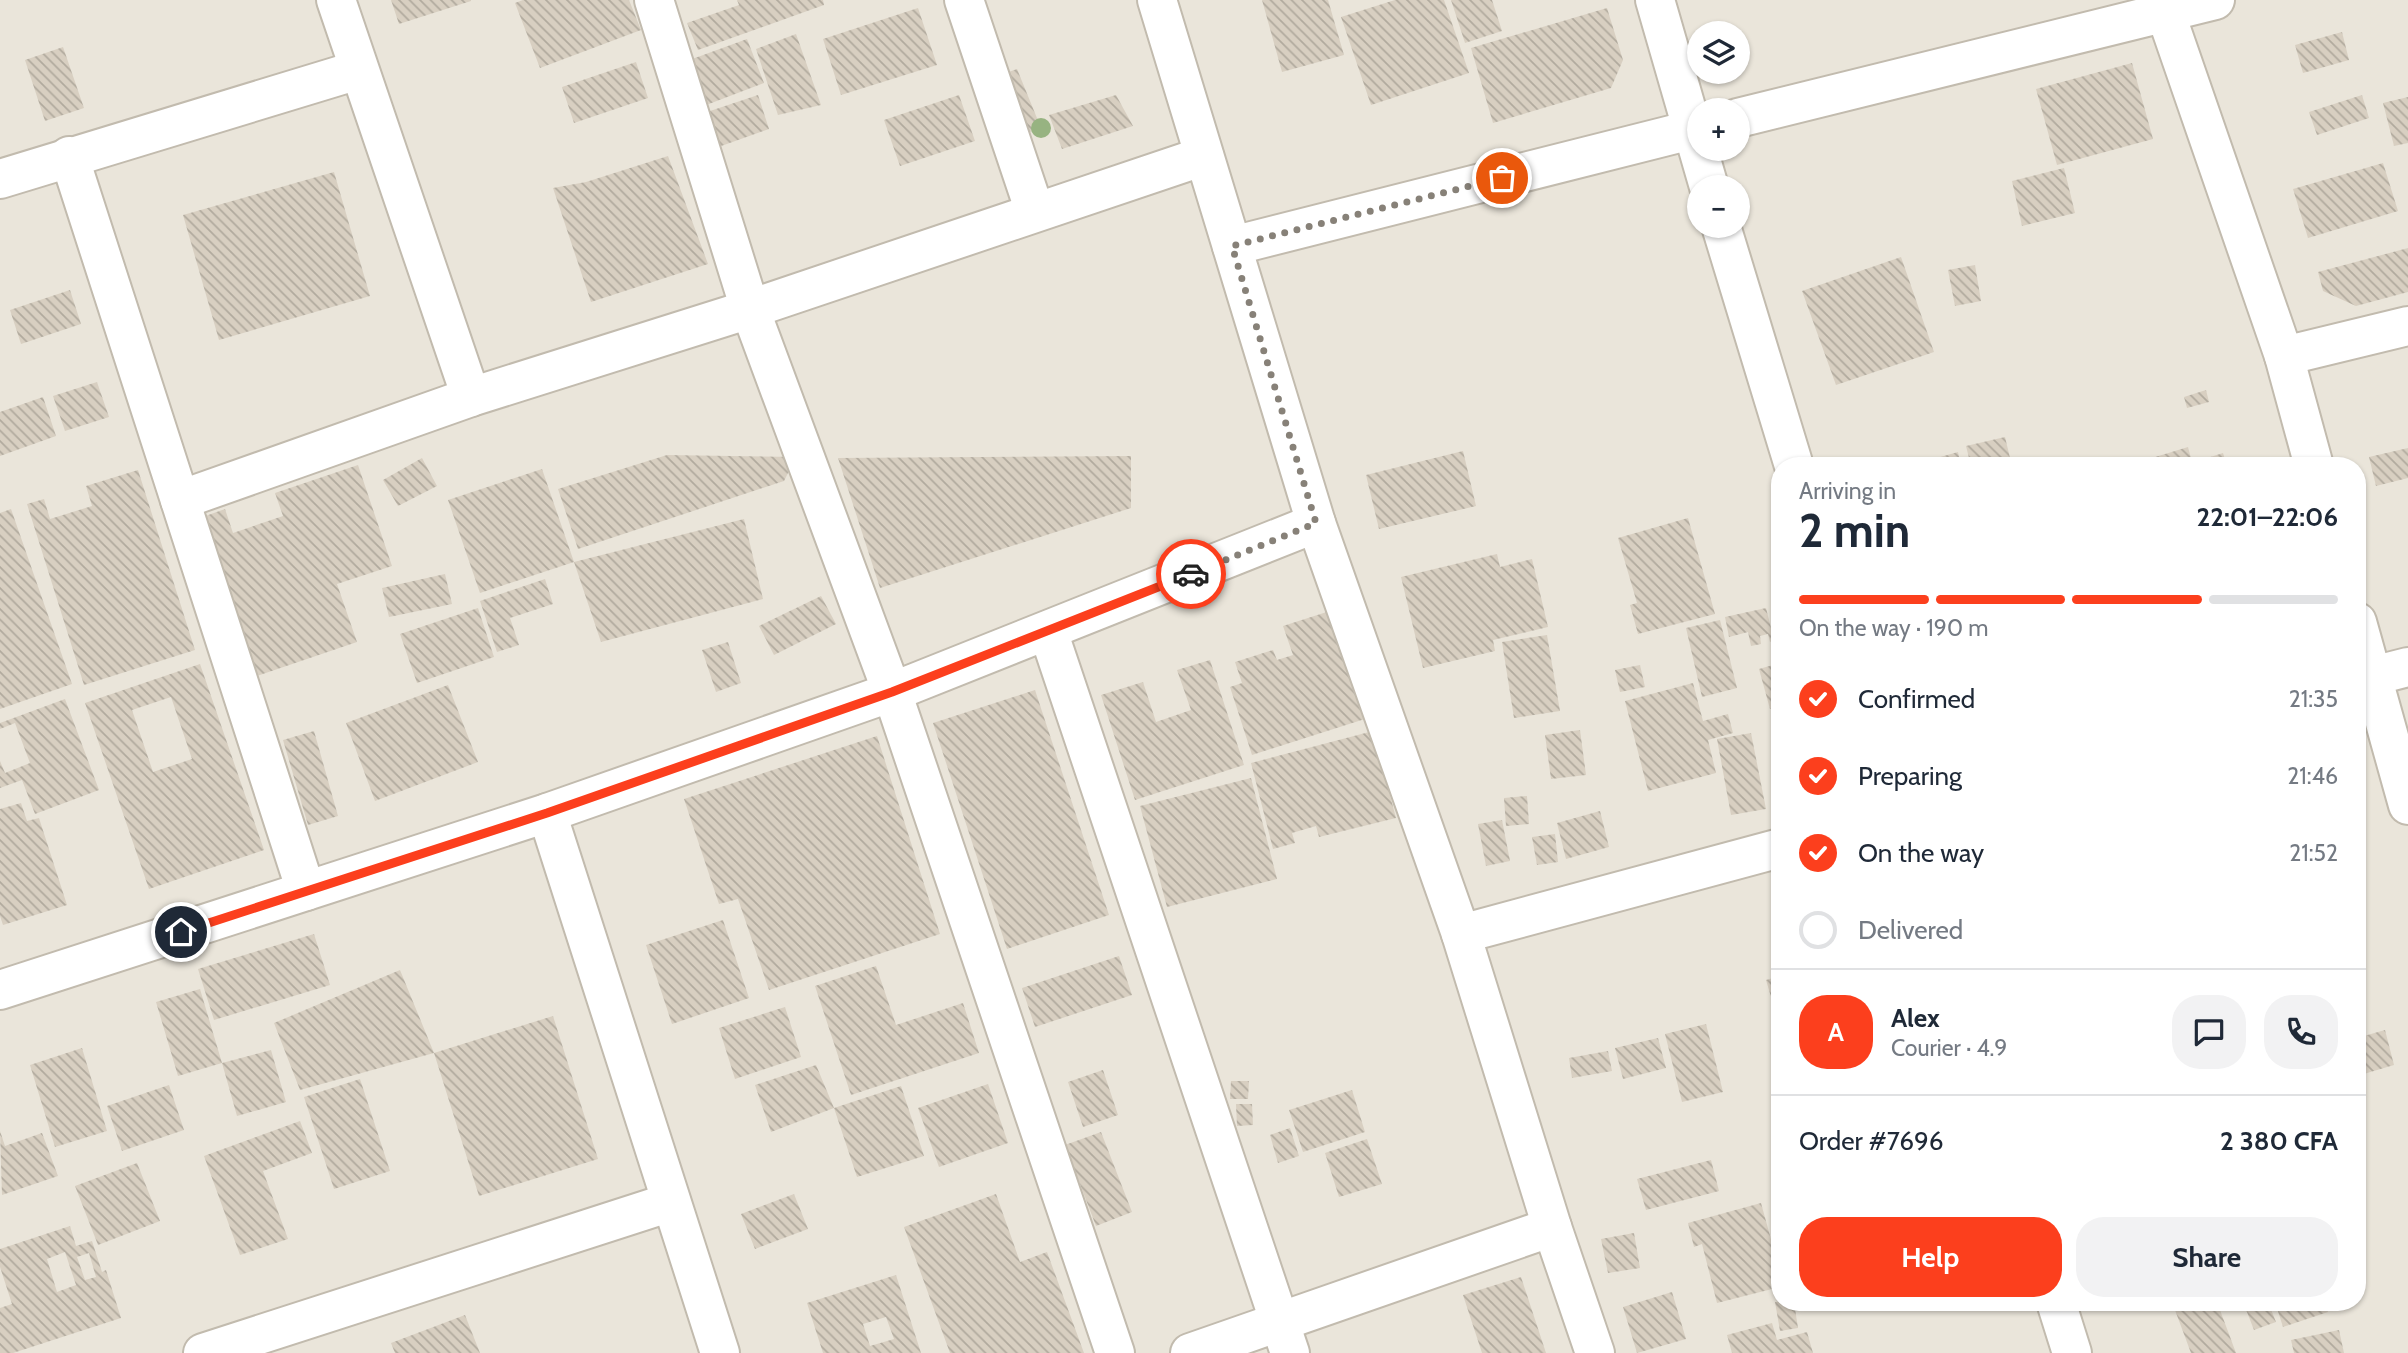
<!DOCTYPE html>
<html lang="en">
<head>
<meta charset="utf-8">
<style>
	:root { --surface:#fff; --page:#f2f2f3; --text:#1f2937; --muted:#747a83; --line:#e0e1e3; --accent:#fc3f1d }
	body { margin:0; font-family:Cabin,sans-serif; background:var(--page); color:var(--text); height:100vh; display:flex; flex-direction:column; font-size:26px; white-space:nowrap }
	* { box-sizing:border-box; margin:0 }
	p { font-size:23px; color:var(--muted) }
	.icon { flex:none; width:38px; height:38px; fill:none; stroke:currentColor; stroke-width:2; stroke-linecap:round; stroke-linejoin:round }
	.map { position:relative; flex:1; overflow:hidden }
	.panel { position:absolute; left:1771px; top:457px; width:595px; height:854px; display:flex; flex-direction:column; background:var(--surface); border-radius:28px; box-shadow:0 2px 5px #0004 }
	.panel>* { flex:none }
	.controls { position:absolute; left:1687px; top:21px; display:grid; gap:14px }
	.controls a { display:grid; place-items:center; width:63px; height:63px; border-radius:50%; background:var(--surface); box-shadow:0 2px 5px #0004; font-size:35px }
	.pin { position:absolute; display:grid; place-items:center; width:60px; height:60px; color:#fff; margin:-30px; border:4px solid #fff; border-radius:50%; box-shadow:0 2px 7px #0007 }
	.courier { position:absolute; display:grid; place-items:center; width:70px; height:70px; margin:-35px; border:5px solid #fc3f1d; border-radius:50%; background:#fff; color:#222; box-shadow:0 2px 9px #0007 }
	.overview em { font-style:normal; font-weight:700 }
	.overview div { display:flex; flex-direction:column-reverse }
	.overview { display:flex; align-items:center; justify-content:space-between; height:119px; padding:0 28px }
	h1 { font-size:46px; font-weight:700; line-height:52px }
	.bar { display:grid; grid-template-columns:repeat(4,1fr); gap:10px 7px; align-content:center; height:84px; padding:0 28px }
	.bar i { height:9px; border-radius:5px; background:var(--line) }
	.bar .on { background:var(--accent) }
	.bar p { grid-column:span 4 }
	.line { display:flex; align-items:center; gap:18px; padding:0 28px; border-top:2px solid var(--line) }
	.line div { flex:1 }
	.round { display:grid; place-items:center; flex:none; width:74px; height:74px; border-radius:28px; background:var(--page) }
	ol { padding:0 28px; list-style:none }
	li { display:flex; align-items:center; gap:21px; height:77px }
	li p { margin-inline-start:auto }
	li .icon { padding:7px; border-radius:50%; background:var(--accent); color:#fff; stroke-width:4 }
	li:last-child { color:var(--muted) }
	li i { width:38px; height:38px; border:4px solid var(--line); border-radius:50% }
	.primary-button { display:flex; gap:14px; margin-top:auto; padding:14px 28px }
	.primary-button a { flex:1; height:80px; border-radius:28px; background:var(--accent); color:#fff; font-size:28px; font-weight:700; line-height:80px; text-align:center }
	.primary-button a+a { background:var(--page); color:var(--text) }
	.map>svg:first-child { display:block }
	.residential { fill:#eae5da; fill-rule:evenodd }
	.building { fill:url(#building-back-hatch); fill-rule:evenodd }
	.lines { fill:none; stroke-linecap:round; stroke-linejoin:round }
	.minor-casing { stroke:#c2bbae; stroke-width:42 }
	.minor { stroke:#fff; stroke-width:38 }
	.tree { fill:#97b381 }
	.done { stroke:#878178; stroke-width:7; stroke-dasharray:0 12.6 }
	.route { stroke:#fc3f1d; stroke-width:9 }
</style>
</head>
<body>
<div class="map">
<svg width="2408" height="1353" viewBox="0 0 2408 1353">
	<defs>
		<pattern id="building-back-hatch" width="6" height="6" patternUnits="userSpaceOnUse" patternTransform="scale(1.75)"><rect width="6" height="6" fill="#d8cfc1"/><path d="M-1 5l2 2M0 0l6 6M5-1l2 2" fill="none" stroke="#b1aa9e"/></pattern>
	</defs>
	<rect width="100%" height="100%" fill="#f6f3ec"/>
	<path class="residential" d="M0,0H2408V1353H0ZM1699,33H1738V72H1699ZM1699,110H1738V149H1699ZM1699,187H1738V226H1699ZM1780,466H2357V1302H1780Z"/>
	<g class="building">
		<polygon points="391,0 471,0 471,1 399,24"/>
		<polygon points="523,0 629,0 641,30 540,68 515,3"/>
		<polygon points="737,0 823,0 824,5 698,50 687,23 739,5"/>
		<polygon points="1262,0 1328,0 1344,55 1282,72"/>
		<polygon points="1395,0 1444,0 1469,73 1371,105 1341,17"/>
		<polygon points="1451,0 1492,0 1502,31 1465,43"/>
		<polygon points="918,8 937,65 841,95 823,39"/>
		<polygon points="1607,8 1623,60 1611,88 1493,123 1471,48"/>
		<polygon points="2342,32 2349,60 2303,73 2295,45"/>
		<polygon points="796,34 821,105 778,115 756,49"/>
		<polygon points="747,39 764,83 701,107 684,62"/>
		<polygon points="63,47 84,108 45,121 25,60"/>
		<polygon points="636,62 648,98 574,123 562,87"/>
		<polygon points="2132,63 2153,139 2057,165 2036,89"/>
		<polygon points="1017,69 1041,128 1013,138 992,78"/>
		<polygon points="758,95 769,129 710,150 698,115"/>
		<polygon points="959,95 975,141 900,166 884,120"/>
		<polygon points="1116,95 1133,126 1062,149 1049,115"/>
		<polygon points="2362,95 2369,118 2317,135 2309,112"/>
		<polygon points="2408,97 2408,143 2394,146 2383,103"/>
		<polygon points="668,156 708,264 591,302 553,188 586,182"/>
		<polygon points="2383,163 2398,211 2308,238 2293,189"/>
		<polygon points="2064,168 2075,213 2022,226 2012,181"/>
		<polygon points="334,172 370,296 219,340 183,215"/>
		<polygon points="2408,248 2408,292 2356,306 2323,291 2318,272"/>
		<polygon points="1901,257 1934,352 1836,385 1802,291"/>
		<polygon points="1975,265 1981,301 1955,306 1948,270"/>
		<polygon points="70,290 81,324 21,344 10,310"/>
		<polygon points="97,382 109,417 65,431 53,396"/>
		<polygon points="2206,390 2209,402 2187,408 2184,397"/>
		<polygon points="43,397 56,436 0,456 0,412"/>
		<polygon points="2005,437 2010,458 1971,466 1966,446"/>
		<polygon points="2188,447 2193,466 2129,466 2129,465"/>
		<polygon points="2408,448 2408,478 2376,486 2369,457"/>
		<polygon points="1463,451 1476,506 1379,529 1366,475"/>
		<polygon points="1958,452 1961,466 1920,466 1919,463"/>
		<polygon points="2223,453 2227,466 2203,466 2201,460"/>
		<polygon points="667,455 796,457 784,481 578,549 558,489"/>
		<polygon points="1131,456 1131,508 880,588 838,458"/>
		<polygon points="422,458 437,486 398,506 383,480"/>
		<polygon points="358,465 392,566 337,584 357,642 254,677 200,518 225,509 233,533 283,516 275,493"/>
		<polygon points="542,469 574,562 480,593 448,500"/>
		<polygon points="138,470 195,650 84,685 27,504 44,499 50,519 92,506 86,486"/>
		<polygon points="11,509 72,684 0,709 0,513"/>
		<polygon points="1688,518 1715,614 1638,634 1630,605 1637,603 1618,538"/>
		<polygon points="744,519 763,599 601,642 574,562"/>
		<polygon points="1771,539 1780,539 1780,576 1776,554 1771,554"/>
		<polygon points="1497,554 1500,567 1532,559 1548,627 1493,640 1495,651 1423,668 1401,577"/>
		<polygon points="445,574 452,604 389,617 382,588"/>
		<polygon points="545,579 553,604 510,618 519,645 497,652 480,601"/>
		<polygon points="821,596 836,624 774,655 759,626"/>
		<polygon points="478,608 494,657 417,683 400,634"/>
		<polygon points="1766,608 1774,640 1770,642 1768,634 1760,636 1761,644 1751,646 1748,632 1729,637 1725,617"/>
		<polygon points="1333,610 1368,718 1252,755 1230,687 1242,683 1235,662 1273,650 1277,660 1293,655 1283,626"/>
		<polygon points="1720,620 1737,688 1702,697 1686,628"/>
		<polygon points="1547,635 1560,711 1514,718 1502,642"/>
		<polygon points="728,642 741,683 716,692 702,650"/>
		<polygon points="1210,660 1244,765 1135,800 1101,695 1143,682 1156,722 1191,710 1177,670"/>
		<polygon points="1780,663 1780,706 1770,709 1759,669"/>
		<path d="M200,664L264,850L149,889L85,703ZM171,697L192,759L153,772L132,710Z"/>
		<polygon points="1640,665 1645,687 1620,692 1615,670"/>
		<polygon points="1693,683 1703,721 1728,714 1733,733 1708,740 1716,773 1648,791 1625,701"/>
		<polygon points="448,685 478,762 375,801 346,723"/>
		<polygon points="1035,690 1109,915 1007,949 933,723"/>
		<polygon points="65,699 99,790 35,814 22,780 0,788 0,761 5,773 30,763 15,723 0,729 0,723"/>
		<polygon points="1580,730 1586,775 1551,779 1545,735"/>
		<polygon points="314,731 338,816 308,825 283,740"/>
		<polygon points="1373,731 1396,818 1319,837 1316,826 1292,833 1295,843 1273,849 1251,763"/>
		<polygon points="1751,733 1766,809 1731,815 1717,739"/>
		<polygon points="877,736 940,934 769,990 738,899 719,904 684,799"/>
		<polygon points="1251,778 1277,879 1167,907 1140,806"/>
		<polygon points="1527,796 1529,824 1506,826 1504,798"/>
		<polygon points="21,803 27,821 39,818 67,905 3,925 0,916 0,809"/>
		<polygon points="1600,811 1609,847 1566,859 1557,823"/>
		<polygon points="1502,820 1510,861 1486,866 1478,824"/>
		<polygon points="1555,834 1558,862 1537,865 1532,837"/>
		<polygon points="723,920 749,998 672,1024 646,945"/>
		<polygon points="314,934 330,985 214,1020 198,969"/>
		<polygon points="1119,956 1132,995 1035,1027 1022,988"/>
		<polygon points="876,966 896,1025 963,1003 979,1053 851,1095 815,986"/>
		<polygon points="400,970 434,1053 553,1016 598,1159 479,1196 434,1053 300,1090 274,1023"/>
		<polygon points="1780,976 1780,998 1772,1000 1766,980"/>
		<polygon points="200,989 222,1063 271,1050 286,1102 237,1116 222,1063 178,1076 156,1002"/>
		<polygon points="785,1007 801,1057 735,1079 719,1028"/>
		<polygon points="1706,1024 1723,1092 1682,1102 1665,1034"/>
		<polygon points="2385,1030 2394,1065 2357,1076 2357,1038"/>
		<polygon points="1658,1038 1666,1068 1623,1079 1615,1048"/>
		<polygon points="82,1048 107,1131 55,1147 30,1065"/>
		<polygon points="1608,1051 1612,1071 1572,1078 1569,1058"/>
		<polygon points="816,1065 834,1108 771,1132 755,1085"/>
		<polygon points="1103,1070 1118,1115 1083,1127 1068,1082"/>
		<polygon points="360,1079 390,1171 334,1189 304,1097"/>
		<polygon points="1231,1081 1249,1081 1248,1099 1230,1099"/>
		<polygon points="988,1084 1008,1143 939,1167 918,1108"/>
		<polygon points="169,1085 184,1130 122,1151 107,1106"/>
		<polygon points="901,1086 924,1156 857,1177 834,1108"/>
		<polygon points="1352,1090 1365,1132 1303,1152 1289,1110"/>
		<polygon points="1236,1104 1252,1104 1253,1125 1237,1126"/>
		<polygon points="300,1121 312,1153 263,1171 288,1239 240,1255 204,1156"/>
		<polygon points="1290,1128 1299,1156 1278,1163 1270,1135"/>
		<polygon points="0,1131 5,1146 42,1133 58,1176 2,1195"/>
		<polygon points="1101,1132 1132,1212 1096,1226 1065,1145"/>
		<polygon points="1367,1139 1382,1184 1339,1197 1325,1153"/>
		<polygon points="1711,1160 1719,1191 1646,1210 1637,1179"/>
		<polygon points="137,1163 160,1221 98,1245 75,1186"/>
		<polygon points="794,1194 808,1229 755,1249 741,1214"/>
		<polygon points="996,1194 1020,1262 1047,1252 1084,1353 950,1353 904,1227"/>
		<polygon points="1761,1203 1780,1272 1780,1287 1717,1303 1702,1244 1694,1247 1688,1223"/>
		<path d="M70,1226L76,1246L92,1241L102,1272L106,1270L121,1318L13,1353H0V1308L12,1304L0,1267V1249ZM65,1252L76,1285L57,1292L47,1259ZM89,1253L96,1277L85,1280L77,1257Z"/>
		<polygon points="1634,1233 1640,1268 1608,1273 1601,1239"/>
		<path d="M896,1275L921,1353H823L807,1303ZM886,1317L894,1339L870,1346L863,1324Z"/>
		<polygon points="1521,1277 1546,1353 1482,1353 1463,1295"/>
		<polygon points="1672,1292 1686,1339 1637,1353 1623,1307"/>
		<polygon points="1775,1302 1794,1302 1798,1328 1780,1331"/>
		<polygon points="2172,1302 2217,1302 2236,1353 2191,1353"/>
		<polygon points="2258,1302 2268,1302 2276,1322 2254,1330 2245,1307"/>
		<polygon points="2275,1302 2324,1302 2328,1312 2283,1327"/>
		<polygon points="465,1315 480,1353 395,1353 391,1343"/>
		<polygon points="1772,1323 1777,1340 1807,1332 1813,1353 1732,1353 1727,1335"/>
		<polygon points="2339,1330 2344,1353 2294,1353 2291,1340"/>
	</g>
	<g class="lines">
		<g class="minor-casing">
			<g id="minor">
				<polyline points="336,0 471,397"/>
				<polyline points="654,0 750,309 892,692 1115,1353"/>
				<polyline points="964,0 1035,212"/>
				<polyline points="1157,0 1316,523 1461,934 1552,1227 1595,1353"/>
				<polyline points="1655,0 1709,187"/>
				<polyline points="2161,0 2284,356 2314,466"/>
				<polyline points="1738,118 2215,0"/>
				<polyline points="69,156 306,891"/>
				<polyline points="0,179 358,70"/>
				<polyline points="1721,226 1794,466"/>
				<polyline points="1232,246 1699,128"/>
				<polyline points="2284,356 2408,326"/>
				<polyline points="180,500 471,397 750,309 1204,156"/>
				<polyline points="2357,622 2408,805"/>
				<polyline points="1048,631 1290,1353"/>
				<polyline points="2357,680 2408,667"/>
				<polyline points="547,813 720,1353"/>
				<polyline points="1461,934 1780,848"/>
				<polyline points="0,990 547,813 892,692 1316,523"/>
				<polyline points="2056,1302 2072,1353"/>
				<polyline points="203,1353 671,1202"/>
				<polyline points="1190,1353 1552,1227"/>
			</g>
		</g>
		<use href="#minor" class="minor"/>
	</g>
	<circle class="tree" cx="1041" cy="128" r="10"/>
	<g class="lines">
		<polyline class="done" points="1191,574 1316,523 1232,246 1502,178"/>
		<polyline class="route" points="181,932 547,813 892,692 1191,574"/>
	</g>
</svg>
<div class="controls">
<a><svg class="icon" aria-label="layers" viewBox="0 0 24 24"><path d="M12 4l9 5-9 5-9-5zM3 14l9 5 9-5"/></svg></a>
<a>+</a>
<a>−</a>
</div>
<div class="pin" style="left:1502px;top:178px;background:#ea580c"><svg class="icon" aria-label="bag" viewBox="0 0 24 24"><path d="M5 8h14l-1 12H6zM9 8a3 3 0 0 1 6 0"/></svg></div>
<div class="pin" style="left:181px;top:932px;background:#1f2937"><svg class="icon" aria-label="home" viewBox="0 0 24 24"><path d="M3 11l9-7 9 7M6 9v11h12V9"/></svg></div>
<div class="courier" style="left:1191px;top:574px"><svg class="icon" aria-label="car" viewBox="0 0 24 24"><path d="M5 17H2v-5l4-1 3-4h7l3 4 3 1v5h-3M9 17h6M6 11h13"/><circle cx="7" cy="17" r="2"/><circle cx="17" cy="17" r="2"/></svg></div>
<section class="panel">
<div class="overview"><div><h1>2 min</h1><p>Arriving in</p></div><em>22:01–22:06</em></div>
<div class="bar"><i class="on"></i><i class="on"></i><i class="on"></i><i></i><p>On the way · 190 m</p></div>
<ol>
<li><svg class="icon" aria-label="check" viewBox="0 0 24 24"><path d="M5 12l5 5 9-10"/></svg>Confirmed<p>21:35</p></li>
<li><svg class="icon" aria-label="check" viewBox="0 0 24 24"><path d="M5 12l5 5 9-10"/></svg>Preparing<p>21:46</p></li>
<li><svg class="icon" aria-label="check" viewBox="0 0 24 24"><path d="M5 12l5 5 9-10"/></svg>On the way<p>21:52</p></li>
<li><i></i>Delivered</li>
</ol>
<div class="line" style="height:126px"><b class="round" style="background:var(--accent);color:#fff">A</b><div><b>Alex</b><p>Courier · 4.9</p></div><a class="round"><svg class="icon" aria-label="chat" viewBox="0 0 24 24"><path d="M4 5h16v11H9l-5 4z"/></svg></a><a class="round"><svg class="icon" aria-label="phone" viewBox="0 0 24 24"><path d="M5 4h4l2 5-3 2q2 4 5 5l2-3 5 2v4C11 20 4 13 5 4z"/></svg></a></div>
<div class="line" style="height:91px"><div>Order #7696</div><b>2 380 CFA</b></div>
<div class="primary-button"><a>Help</a><a>Share</a></div>
</section>
</div>
</body>
</html>
